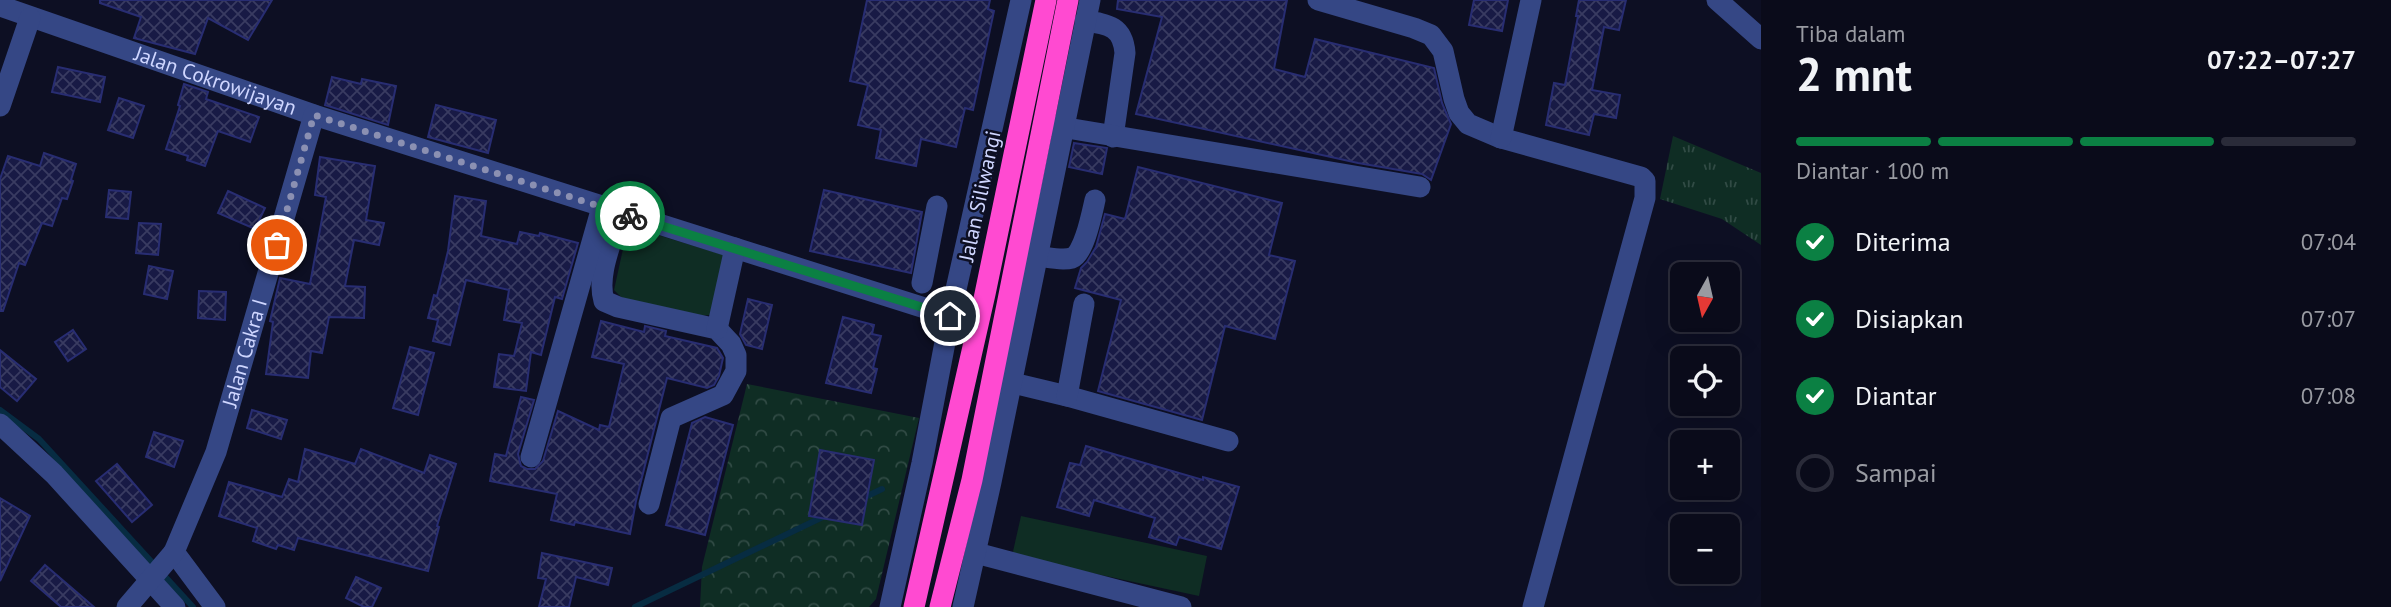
<!DOCTYPE html>
<html lang="id">
<head>
<meta charset="utf-8">
<style>
	:root { --surface:#0a0b1a; --page:#131423; --text:#f1f3f6; --muted:#999ba2; --line:#2a2b39; --accent:#0b8043 }
	body { margin:0; font-family:"PT Sans",sans-serif; background:var(--page); color:var(--text); height:100vh; display:flex; flex-direction:column; font-size:26px; white-space:nowrap }
	* { box-sizing:border-box; margin:0 }
	p { font-size:23px; color:var(--muted) }
	.icon { flex:none; width:38px; height:38px; fill:none; stroke:currentColor; stroke-width:2; stroke-linecap:round; stroke-linejoin:round }
	.map { position:relative; flex:1; overflow:hidden }
	.panel { display:flex; flex-direction:column; background:var(--surface); width:630px }
	.panel>* { flex:none }
	.needle { width:46px; rotate:188deg }
	.fabs { position:absolute; left:1670px; top:262px; display:grid; gap:14px }
	.fabs a { display:grid; place-items:center; width:70px; height:70px; border-radius:10px; background:var(--surface); box-shadow:0 7px 28px #0002,0 0 0 2px var(--line); font-size:35px }
	.pin { position:absolute; display:grid; place-items:center; width:60px; height:60px; color:#fff; margin:-30px; border:4px solid #fff; border-radius:50%; box-shadow:0 2px 7px #0007 }
	.courier { position:absolute; display:grid; place-items:center; width:70px; height:70px; margin:-35px; border:5px solid #0b8043; border-radius:50%; background:#fff; color:#222; box-shadow:0 2px 9px #0007 }
	.head em { font-style:normal; font-weight:600 }
	.head div { display:flex; flex-direction:column-reverse }
	.head { display:flex; align-items:center; justify-content:space-between; height:119px; padding:0 35px }
	h1 { font-size:46px; font-weight:600; line-height:52px }
	.bar { display:grid; grid-template-columns:repeat(4,1fr); gap:10px 7px; align-content:center; height:84px; padding:0 35px }
	.bar i { height:9px; border-radius:5px; background:var(--line) }
	.bar .active { background:var(--accent) }
	.bar p { grid-column:span 4 }
	ol { padding:0 35px; list-style:none }
	li { display:flex; align-items:center; gap:21px; height:77px }
	li p { margin-inline-start:auto }
	li .icon { padding:7px; border-radius:50%; background:var(--accent); color:#fff; stroke-width:4 }
	li:last-child { color:var(--muted) }
	li i { width:38px; height:38px; border:4px solid var(--line); border-radius:50% }
	main { display:flex; flex:1; min-height:0 }
	.map>svg:first-child { display:block }
	.green { fill:#0f2d24 }
	.forest { fill:url(#forest-crowns) }
	.park { fill:url(#park-tufts) }
	.lines { fill:none; stroke-linecap:round; stroke-linejoin:round }
	.stream { stroke:#072c42; stroke-width:6 }
	.building { fill:url(#building-cross-hatch); stroke:#282d72; stroke-width:2 }
	.minor { stroke:#354785; stroke-width:21 }
	.highway { stroke:#ff4ad1; stroke-width:21 }
	.done { stroke:#8b90b2; stroke-width:7; stroke-dasharray:0 12.6 }
	.route { stroke:#0b8043; stroke-width:9 }
	.labels { text-anchor:middle; stroke-width:5; stroke-linejoin:round; paint-order:stroke }
	.street-label { font-size:21px; fill:#cfd6ff; stroke:#0d0f23 }
</style>
</head>
<body>
<main>
<div class="map">
<svg width="1761" height="607" viewBox="0 0 1761 607">
	<defs>
		<pattern id="forest-crowns" width="20" height="18" patternUnits="userSpaceOnUse" patternTransform="scale(1.75)"><rect width="20" height="18" fill="#0f2d24"/><path d="M2 6a3 3 0 1 1 6 0M12 15a3 3 0 1 1 6 0" fill="none" stroke="#314b45"/></pattern>
		<pattern id="park-tufts" width="24" height="20" patternUnits="userSpaceOnUse" patternTransform="scale(1.75)"><rect width="24" height="20" fill="#0f2d24"/><path d="M3 7l-1-3M5 7V3M7 7l1-3M15 17l-1-3M17 17v-4M19 17l1-3" fill="none" stroke="#314b45"/></pattern>
		<pattern id="building-cross-hatch" width="8" height="8" patternUnits="userSpaceOnUse" patternTransform="scale(1.75)"><rect width="8" height="8" fill="#181a45"/><path d="M0 0l8 8M0 8l8-8" fill="none" stroke="#393b61"/></pattern>
	</defs>
	<rect width="100%" height="100%" fill="#0d0f23"/>
	<g class="green">
		<polygon points="628,226 724,255 710,315 697,316 624,300 614,290"/>
		<polygon points="1021,516 1207,556 1199,596 1012,556"/>
	</g>
	<polygon class="forest" points="747,384 919,418 876,599 869,607 700,607 702,567"/>
	<polygon class="park" points="1673,136 1761,173 1761,245 1722,219 1660,199"/>
	<g class="lines">
		<g class="stream">
			<polyline points="0,410 39,439 193,607"/>
			<polyline points="861,499 882,489"/>
			<polyline points="635,607 829,514"/>
		</g>
	</g>
	<g class="building">
		<polygon points="100,0 272,0 248,40 208,18 195,54 134,38 141,17 100,3"/>
		<polygon points="867,0 990,0 988,9 994,11 973,110 965,108 956,147 921,139 916,166 876,158 881,130 858,125 868,85 850,81"/>
		<polygon points="1118,0 1287,0 1274,69 1305,77 1315,39 1434,68 1442,103 1451,124 1431,180 1422,174 1358,163 1136,114 1162,17 1117,9"/>
		<polygon points="1474,0 1508,0 1502,31 1469,25"/>
		<polygon points="1579,0 1626,0 1619,30 1604,27 1592,90 1620,95 1616,118 1594,114 1589,135 1546,125 1554,83 1565,85 1578,16 1576,16"/>
		<polygon points="58,67 105,77 100,102 52,92"/>
		<polygon points="332,77 361,84 362,79 396,86 388,125 325,105"/>
		<polygon points="184,84 208,92 206,99 259,117 250,142 218,131 205,166 187,160 188,156 166,149 180,106 178,105"/>
		<polygon points="119,98 144,106 133,138 108,130"/>
		<polygon points="436,105 496,120 488,153 428,137"/>
		<polygon points="1074,143 1107,148 1102,174 1069,167"/>
		<polygon points="44,153 76,164 71,180 73,181 67,199 62,198 52,226 42,223 25,265 19,263 3,311 0,311 0,179 8,156 40,166"/>
		<polygon points="320,157 375,166 366,220 384,223 379,245 354,240 345,286 365,287 364,318 329,317 322,353 311,351 308,378 266,374 273,322 270,321 280,278 310,284 326,197 315,195"/>
		<polygon points="1138,167 1282,203 1269,255 1295,261 1275,339 1225,326 1202,420 1098,391 1121,300 1075,288 1081,268 1087,262 1096,247 1105,214 1125,219"/>
		<polygon points="109,190 131,192 128,219 106,217"/>
		<polygon points="824,190 922,212 911,273 810,251"/>
		<polygon points="228,191 265,208 255,229 218,213"/>
		<polygon points="455,196 486,201 481,236 517,244 520,232 539,236 540,233 578,243 562,299 555,297 541,355 531,352 526,391 494,387 499,354 514,356 522,323 504,320 509,290 466,280 450,345 433,341 438,320 428,318 434,295 437,296 448,251"/>
		<polygon points="139,223 161,224 158,255 136,253"/>
		<polygon points="149,266 173,271 167,299 144,294"/>
		<polygon points="199,291 226,292 225,320 198,318"/>
		<polygon points="748,299 772,305 762,349 746,345 740,334"/>
		<polygon points="843,317 874,325 872,334 881,336 873,368 877,369 871,393 826,383"/>
		<polygon points="601,321 644,332 645,326 666,331 665,336 717,348 723,358 719,376 714,385 707,388 667,378 636,501 630,534 575,522 574,525 551,520 557,494 490,481 495,454 506,456 521,397 534,400 518,454 521,466 527,469 535,469 543,461 558,411 599,430 600,425 609,427 624,364 592,357"/>
		<polygon points="73,330 86,349 68,361 55,342"/>
		<polygon points="410,347 434,353 418,415 393,408"/>
		<polygon points="0,350 36,379 17,401 0,387"/>
		<polygon points="252,410 287,420 281,439 247,428"/>
		<polygon points="705,417 733,425 705,535 666,525 692,423"/>
		<polygon points="154,432 183,441 174,467 146,457"/>
		<polygon points="1086,446 1203,480 1203,477 1239,487 1221,549 1179,537 1176,545 1149,537 1155,518 1094,500 1089,516 1057,507 1070,463 1080,465"/>
		<polygon points="305,449 355,464 361,449 424,473 430,455 456,464 437,526 439,527 428,571 298,538 294,550 278,545 276,549 253,541 257,528 219,516 229,482 282,497 289,479 298,482"/>
		<polygon points="820,450 874,460 862,525 809,516"/>
		<polygon points="117,464 152,505 132,522 96,481"/>
		<polygon points="0,498 30,516 0,581"/>
		<polygon points="542,553 612,568 608,585 576,577 569,607 539,607 546,579 538,578"/>
		<polygon points="45,565 94,607 61,607 31,581"/>
		<polygon points="356,577 381,588 372,607 364,607 346,598"/>
	</g>
	<g class="lines">
		<g class="minor">
			<polyline points="1318,0 1414,28 1431,35 1443,51 1454,99 1459,113 1468,124 1501,138 1641,177 1645,181 1645,198 1533,607"/>
			<polyline points="1717,0 1761,39"/>
			<path id="s1" d="M0,6L314,115L950,316"/>
			<path d="M1085,21C1109,24 1123,27 1125,53L1113,137"/>
			<polyline points="0,106 30,18"/>
			<polyline points="1049,125 1420,187"/>
			<polyline points="1501,138 1531,0"/>
			<path d="M620,213C613,240 596,274 604,301L618,307L717,329L731,344L736,355V371L723,395L671,418L649,504"/>
			<path d="M1037,256C1047,257 1061,261 1072,258C1084,254 1092,213 1095,200"/>
			<polyline points="922,283 937,206"/>
			<polyline points="717,329 735,248"/>
			<polyline points="1000,380 1067,396 1228,441"/>
			<polyline points="1067,396 1084,304"/>
			<polyline points="0,424 54,474 175,607"/>
			<polyline points="531,457 602,207"/>
			<polyline points="174,552 215,607"/>
			<polyline points="976,553 1181,607"/>
			<path id="s2" d="M127,607L174,552L216,452L314,115"/>
			<polyline points="890,607 922,463 950,316 1021,0"/>
			<polyline points="963,607 991,482 1090,0"/>
		</g>
		<g class="highway">
			<polyline points="914,607 985,294 1046,0"/>
			<polyline points="940,607 972,480 1068,0"/>
		</g>
	</g>
	<g class="lines">
		<polyline class="done" points="277,245 314,115 630,216"/>
		<polyline class="route" points="630,216 950,316"/>
	</g>
	<g class="labels">
		<g class="street-label">
			<text dy="7" stroke="none"><textPath href="#s1" startOffset="228">Jalan Cokrowijayan</textPath></text>
			<text transform="translate(980 196) rotate(-78)" y="7">Jalan Siliwangi</text>
			<text dy="7" stroke="none"><textPath href="#s2" startOffset="284">Jalan Cakra I</textPath></text>
		</g>
	</g>
</svg>
<div class="fabs">
<a><svg class="needle" viewBox="-14 -14 28 28"><path d="M0-13l5 13h-10z" fill="#e53935"/><path d="M0 13l5-13h-10z" fill="#999ba2"/></svg></a>
<a><svg class="icon" aria-label="locate" viewBox="0 0 24 24"><circle cx="12" cy="12" r="6"/><path d="M12 2v4M12 18v4M2 12h4M18 12h4"/></svg></a>
<a>+</a>
<a>−</a>
</div>
<div class="pin" style="left:277px;top:245px;background:#ea580c"><svg class="icon" aria-label="bag" viewBox="0 0 24 24"><path d="M5 8h14l-1 12H6zM9 8a3 3 0 0 1 6 0"/></svg></div>
<div class="pin" style="left:950px;top:316px;background:#1f2937"><svg class="icon" aria-label="home" viewBox="0 0 24 24"><path d="M3 11l9-7 9 7M6 9v11h12V9"/></svg></div>
<div class="courier" style="left:630px;top:216px"><svg class="icon" aria-label="bike" viewBox="0 0 24 24"><circle cx="6" cy="16" r="4"/><circle cx="18" cy="16" r="4"/><path d="M6 16l4-8h5l3 8M10 8l3 8H6M13 5h3"/></svg></div>
</div>
<section class="panel">
<div class="head"><div><h1>2 mnt</h1><p>Tiba dalam</p></div><em>07:22–07:27</em></div>
<div class="bar"><i class="active"></i><i class="active"></i><i class="active"></i><i></i><p>Diantar · 100 m</p></div>
<ol>
<li><svg class="icon" aria-label="check" viewBox="0 0 24 24"><path d="M5 12l5 5 9-10"/></svg>Diterima<p>07:04</p></li>
<li><svg class="icon" aria-label="check" viewBox="0 0 24 24"><path d="M5 12l5 5 9-10"/></svg>Disiapkan<p>07:07</p></li>
<li><svg class="icon" aria-label="check" viewBox="0 0 24 24"><path d="M5 12l5 5 9-10"/></svg>Diantar<p>07:08</p></li>
<li><i></i>Sampai</li>
</ol>
</section>
</main>
</body>
</html>
